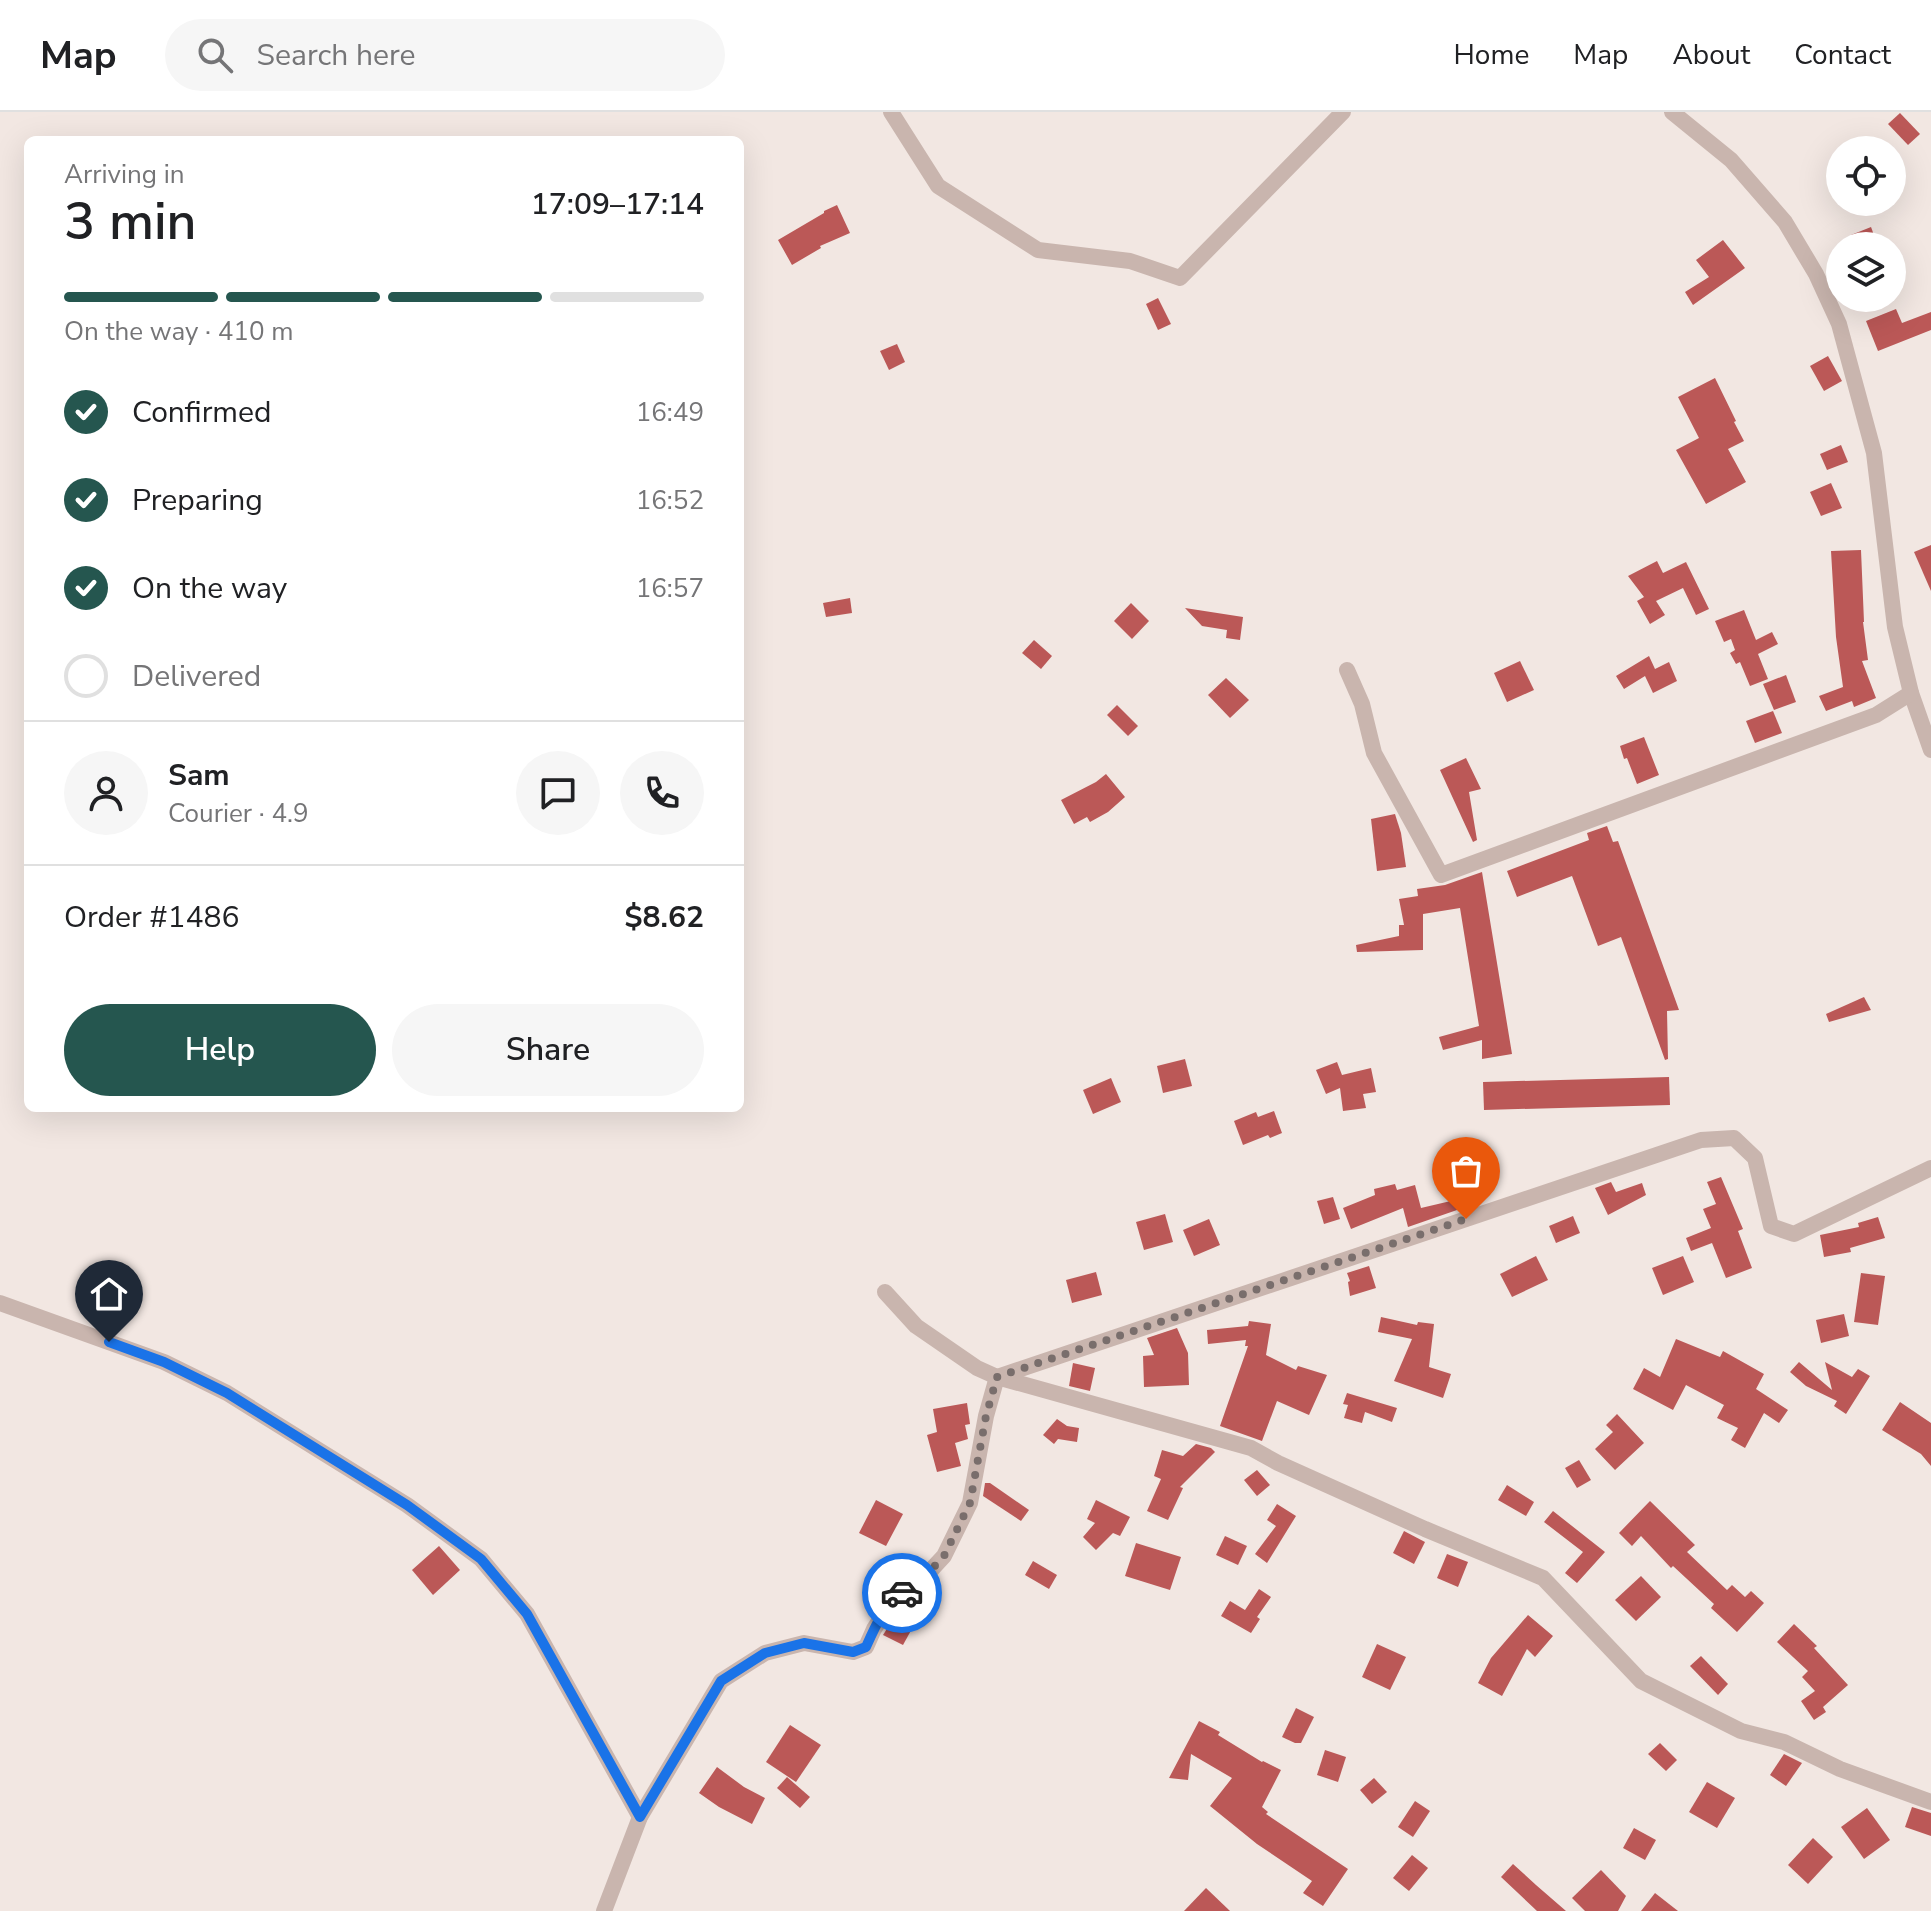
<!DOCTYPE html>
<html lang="en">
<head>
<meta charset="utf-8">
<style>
	:root { --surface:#fff; --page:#f6f6f6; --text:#202124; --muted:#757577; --line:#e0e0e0; --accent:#25564f }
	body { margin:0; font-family:"Nunito Sans",sans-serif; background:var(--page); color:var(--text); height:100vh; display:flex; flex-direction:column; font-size:30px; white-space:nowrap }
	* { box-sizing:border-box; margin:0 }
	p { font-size:26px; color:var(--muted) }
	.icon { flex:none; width:44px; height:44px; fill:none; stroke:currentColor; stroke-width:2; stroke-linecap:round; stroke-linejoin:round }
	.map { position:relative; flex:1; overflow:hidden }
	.details { position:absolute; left:24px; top:24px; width:720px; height:976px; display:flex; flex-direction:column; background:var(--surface); border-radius:12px; box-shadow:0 8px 32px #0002 }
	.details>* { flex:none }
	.fabs { position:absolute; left:1826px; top:24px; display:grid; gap:16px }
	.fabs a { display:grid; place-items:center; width:80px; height:80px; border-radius:50%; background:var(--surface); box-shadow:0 8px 32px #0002; font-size:40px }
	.pin { position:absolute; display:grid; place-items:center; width:68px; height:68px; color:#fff; margin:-82px -34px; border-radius:50% 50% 50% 0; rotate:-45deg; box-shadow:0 0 8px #0007 }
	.pin .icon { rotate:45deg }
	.courier { position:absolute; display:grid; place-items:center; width:80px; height:80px; margin:-40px; border:6px solid #1a73e8; border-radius:50%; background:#fff; color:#222; box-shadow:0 2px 10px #0007 }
	.summary em { font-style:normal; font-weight:600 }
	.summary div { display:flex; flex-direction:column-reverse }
	.summary { display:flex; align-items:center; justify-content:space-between; height:136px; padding:0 40px }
	h1 { font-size:52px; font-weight:600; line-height:60px }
	.bar { display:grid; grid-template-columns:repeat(4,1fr); gap:12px 8px; align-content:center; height:96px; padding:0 40px }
	.bar i { height:10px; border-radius:6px; background:var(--line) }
	.bar .active { background:var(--accent) }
	.bar p { grid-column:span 4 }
	.line { display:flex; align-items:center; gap:20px; padding:0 40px; border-top:2px solid var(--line) }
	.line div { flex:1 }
	.round { display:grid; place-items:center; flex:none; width:84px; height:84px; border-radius:42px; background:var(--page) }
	ol { padding:0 40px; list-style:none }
	li { display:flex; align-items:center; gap:24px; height:88px }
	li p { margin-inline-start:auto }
	li .icon { padding:8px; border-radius:50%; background:var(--accent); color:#fff; stroke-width:4 }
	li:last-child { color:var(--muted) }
	li i { width:44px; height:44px; border:4px solid var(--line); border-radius:50% }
	.button { display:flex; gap:16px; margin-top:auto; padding:16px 40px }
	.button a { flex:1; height:92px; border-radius:48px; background:var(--accent); color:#fff; font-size:32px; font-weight:600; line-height:92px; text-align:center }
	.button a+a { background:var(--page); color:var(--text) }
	header { display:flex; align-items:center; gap:48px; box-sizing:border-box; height:112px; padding:0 40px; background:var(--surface); border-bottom:2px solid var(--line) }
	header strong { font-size:38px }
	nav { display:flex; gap:44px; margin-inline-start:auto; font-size:28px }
	.search { width:560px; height:72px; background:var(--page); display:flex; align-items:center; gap:20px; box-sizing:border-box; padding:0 28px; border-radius:44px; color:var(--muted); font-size:30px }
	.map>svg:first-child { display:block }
	.building { fill:#bb5857 }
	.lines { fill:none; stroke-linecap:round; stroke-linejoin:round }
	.street { stroke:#c9b5ae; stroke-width:16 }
	.done { stroke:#796e6c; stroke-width:8; stroke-dasharray:0 14.4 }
	.route { stroke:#1a73e8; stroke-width:10 }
</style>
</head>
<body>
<header>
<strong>Map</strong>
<div class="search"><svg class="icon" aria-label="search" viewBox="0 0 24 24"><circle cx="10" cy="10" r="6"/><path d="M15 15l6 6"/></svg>Search here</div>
<nav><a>Home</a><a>Map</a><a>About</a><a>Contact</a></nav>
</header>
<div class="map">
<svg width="1931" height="1799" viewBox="0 0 1931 1799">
	<rect width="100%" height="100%" fill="#f2e7e2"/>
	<g class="building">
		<polygon points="1900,1 1920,22 1908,33 1888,12"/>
		<polygon points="837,93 850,121 820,134 821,136 792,153 778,128 824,101 824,99"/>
		<polygon points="1871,115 1878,134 1856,134 1851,123"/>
		<polygon points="1723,128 1745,156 1693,193 1685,180 1709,165 1696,148"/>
		<polygon points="1158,186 1171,212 1158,218 1146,192"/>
		<polygon points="1896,197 1902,211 1931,200 1931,218 1878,239 1866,209"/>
		<polygon points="897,232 905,250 889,258 880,239"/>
		<polygon points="1828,244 1842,269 1824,279 1810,254"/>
		<polygon points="1715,266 1736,309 1734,310 1744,329 1728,337 1746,370 1706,392 1676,338 1699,326 1678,285"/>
		<polygon points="1841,333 1848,350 1827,358 1820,342"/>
		<polygon points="1831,371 1842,396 1821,404 1810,380"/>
		<polygon points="1931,433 1931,479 1914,440"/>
		<polygon points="1861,438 1864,510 1863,510 1868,548 1862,549 1876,586 1854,595 1852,589 1826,599 1819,584 1843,575 1836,525 1831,439"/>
		<polygon points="1657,449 1663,461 1686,450 1709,497 1696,503 1683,476 1656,489 1665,503 1650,512 1637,489 1644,485 1628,464"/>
		<polygon points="850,486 852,501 826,505 823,491"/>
		<polygon points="1131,491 1149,509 1132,527 1114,509"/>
		<polygon points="1185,496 1243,505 1240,528 1226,526 1227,518 1202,514"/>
		<polygon points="1744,498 1756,528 1772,520 1778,532 1758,542 1768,567 1750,574 1740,550 1736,552 1730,541 1735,538 1731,527 1724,530 1715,509"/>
		<polygon points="1034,528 1052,544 1041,557 1022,541"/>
		<polygon points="1649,544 1655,557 1669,550 1677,569 1653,581 1645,564 1624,577 1616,564"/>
		<polygon points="1520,549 1534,578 1507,590 1494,561"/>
		<polygon points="1786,563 1796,590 1774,598 1763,572"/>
		<polygon points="1226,566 1249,588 1230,606 1208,583"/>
		<polygon points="1117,593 1138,614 1128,624 1107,603"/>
		<polygon points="1773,599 1782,621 1755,631 1746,609"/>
		<polygon points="1644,625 1659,663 1637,672 1627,646 1624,647 1620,634"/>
		<polygon points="1466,646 1481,677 1469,680 1477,728 1473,730 1440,658"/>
		<polygon points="1106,662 1125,685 1108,700 1090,710 1087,705 1074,712 1061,688 1096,670"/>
		<polygon points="1395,702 1401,721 1406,755 1377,759 1371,707"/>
		<polygon points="1607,714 1613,730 1618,729 1679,898 1667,899 1668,947 1665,948 1621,825 1598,834 1572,764 1517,785 1507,759 1589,728 1587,721"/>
		<polygon points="1482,760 1512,942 1482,947 1482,928 1443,938 1439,925 1479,914 1460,796 1423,802 1423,838 1357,840 1356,833 1399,824 1399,813 1404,813 1399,787 1418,784 1417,777 1445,773"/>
		<polygon points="1864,885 1871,898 1829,910 1826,902"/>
		<polygon points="1185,947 1192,974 1163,981 1157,954"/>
		<polygon points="1337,950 1342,963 1371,956 1376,980 1363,982 1366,996 1343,999 1340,976 1326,982 1316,958"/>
		<polygon points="1669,965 1670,993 1484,998 1483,970"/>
		<polygon points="1111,966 1121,990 1093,1002 1083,978"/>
		<polygon points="1274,999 1282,1021 1270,1026 1268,1023 1243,1033 1234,1009 1256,1000 1258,1005"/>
		<polygon points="1721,1065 1743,1117 1738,1119 1752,1156 1726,1166 1712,1131 1691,1139 1686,1126 1711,1116 1703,1097 1716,1092 1707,1070"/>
		<polygon points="1611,1070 1616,1080 1642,1071 1646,1083 1608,1103 1595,1076"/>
		<polygon points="1395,1072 1397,1078 1415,1073 1421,1096 1455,1088 1457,1098 1408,1115 1403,1096 1351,1117 1343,1096 1375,1083 1374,1077"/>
		<polygon points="1333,1085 1340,1107 1324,1112 1317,1089"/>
		<polygon points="1165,1102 1173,1130 1144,1138 1136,1110"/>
		<polygon points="1573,1104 1580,1121 1556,1131 1549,1114"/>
		<polygon points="1878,1105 1885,1126 1850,1136 1851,1140 1824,1145 1820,1123 1859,1115 1858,1111"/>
		<polygon points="1209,1107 1220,1133 1194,1144 1183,1118"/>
		<polygon points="1536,1144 1548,1168 1512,1185 1500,1162"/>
		<polygon points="1683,1144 1694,1170 1663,1183 1652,1156"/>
		<polygon points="1369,1154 1376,1176 1350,1184 1348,1170 1350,1169 1347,1161"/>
		<polygon points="1096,1160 1102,1183 1072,1191 1066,1168"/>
		<polygon points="1861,1161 1885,1164 1878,1213 1854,1210"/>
		<polygon points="1844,1202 1849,1224 1821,1231 1816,1208"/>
		<polygon points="1381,1205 1417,1213 1418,1210 1434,1212 1429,1255 1451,1262 1443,1286 1394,1269 1412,1227 1378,1220"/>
		<polygon points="1249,1209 1271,1212 1266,1243 1296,1258 1298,1254 1327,1263 1309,1303 1277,1289 1262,1329 1220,1314 1248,1234 1245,1234 1246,1228 1208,1232 1207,1218 1248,1214"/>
		<polygon points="1177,1216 1188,1241 1189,1273 1144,1275 1143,1244 1154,1243 1147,1226"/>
		<polygon points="1676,1227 1720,1245 1723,1239 1764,1262 1756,1277 1788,1298 1779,1311 1764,1301 1745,1336 1731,1328 1738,1316 1717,1306 1724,1293 1686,1273 1673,1298 1633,1277 1644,1256 1660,1265"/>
		<polygon points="1799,1250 1832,1278 1825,1250 1852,1265 1858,1257 1870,1264 1846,1302 1834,1294 1837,1289 1806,1274 1790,1260"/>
		<polygon points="1073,1251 1095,1256 1090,1279 1069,1274"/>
		<polygon points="1347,1281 1397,1296 1392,1310 1365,1300 1362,1311 1344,1306 1348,1293 1343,1292"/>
		<polygon points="1900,1290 1931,1311 1931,1354 1921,1342 1882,1318"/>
		<polygon points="967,1291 970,1312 965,1313 968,1327 955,1331 961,1354 937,1360 927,1323 937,1320 933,1297"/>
		<polygon points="1617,1302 1644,1331 1615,1358 1595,1337 1613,1320 1606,1313"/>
		<polygon points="1057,1307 1067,1314 1079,1316 1077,1330 1058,1327 1054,1332 1043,1323"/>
		<polygon points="1196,1332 1211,1336 1215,1340 1180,1375 1183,1376 1168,1408 1147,1399 1161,1367 1154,1364 1162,1338 1183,1344"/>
		<polygon points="1579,1348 1591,1368 1577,1376 1565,1356"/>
		<polygon points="1257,1358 1270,1373 1257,1384 1244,1368"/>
		<polygon points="985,1371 990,1371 1029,1398 1021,1409 983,1384"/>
		<polygon points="1507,1373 1534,1390 1526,1404 1498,1388"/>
		<polygon points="876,1388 903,1402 886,1434 859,1421"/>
		<polygon points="1096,1388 1130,1405 1120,1424 1113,1421 1096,1438 1083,1425 1095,1411 1087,1407"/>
		<polygon points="1650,1389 1695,1433 1687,1440 1727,1478 1732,1473 1745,1485 1751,1479 1764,1491 1737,1520 1711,1496 1714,1492 1673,1454 1671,1456 1641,1424 1632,1434 1619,1421"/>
		<polygon points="1277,1392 1296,1404 1267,1451 1255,1442 1276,1414 1267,1408"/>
		<polygon points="1553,1399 1605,1440 1577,1471 1565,1461 1583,1440 1544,1410"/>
		<polygon points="1404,1419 1425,1430 1414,1452 1393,1441"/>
		<polygon points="1225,1424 1247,1434 1238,1453 1216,1443"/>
		<polygon points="1136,1431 1181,1445 1170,1478 1125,1464"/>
		<polygon points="439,1434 460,1458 433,1483 412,1458"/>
		<polygon points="1447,1442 1468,1450 1458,1475 1437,1466"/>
		<polygon points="1033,1449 1057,1463 1049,1477 1025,1463"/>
		<polygon points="1641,1464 1661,1485 1636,1509 1615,1488"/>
		<polygon points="1259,1477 1271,1485 1257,1505 1260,1507 1251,1521 1221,1504 1230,1489 1245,1498"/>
		<polygon points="901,1495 919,1504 903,1533 883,1523"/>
		<polygon points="1528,1503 1553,1524 1535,1545 1527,1537 1502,1584 1478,1571 1491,1546"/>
		<polygon points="1794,1512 1817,1534 1814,1536 1848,1573 1823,1595 1826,1600 1814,1608 1801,1589 1815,1579 1802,1565 1808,1559 1777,1530"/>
		<polygon points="1377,1532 1406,1545 1390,1578 1362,1565"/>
		<polygon points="1701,1544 1728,1572 1718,1583 1690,1554"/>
		<polygon points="1296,1596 1314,1605 1301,1631 1295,1631 1282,1625"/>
		<polygon points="1199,1609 1220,1620 1218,1623 1262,1650 1263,1649 1281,1658 1262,1695 1268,1700 1266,1702 1348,1757 1323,1794 1303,1781 1312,1769 1257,1732 1210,1694 1232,1666 1191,1642 1188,1668 1169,1666"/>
		<polygon points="790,1613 821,1633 796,1670 766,1650"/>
		<polygon points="1660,1631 1677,1648 1666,1659 1648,1642"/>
		<polygon points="1325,1638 1346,1645 1338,1670 1317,1663"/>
		<polygon points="1784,1642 1802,1651 1786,1674 1770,1663"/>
		<polygon points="717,1655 744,1675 765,1686 752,1712 719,1695 699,1681"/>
		<polygon points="787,1665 810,1685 800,1696 777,1676"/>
		<polygon points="1374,1666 1387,1680 1372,1692 1360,1678"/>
		<polygon points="1707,1670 1735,1686 1717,1716 1689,1700"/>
		<polygon points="1415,1689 1430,1699 1413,1725 1398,1715"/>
		<polygon points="1912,1695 1931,1701 1931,1724 1905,1715"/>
		<polygon points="1867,1696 1890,1728 1864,1747 1841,1715"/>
		<polygon points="1634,1716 1656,1728 1645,1748 1623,1736"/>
		<polygon points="1813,1726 1833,1745 1808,1772 1788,1753"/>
		<polygon points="1412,1743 1428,1756 1409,1779 1393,1766"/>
		<polygon points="1513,1752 1536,1773 1566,1799 1537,1799 1501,1765"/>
		<polygon points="1601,1758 1626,1784 1618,1799 1585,1799 1572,1786"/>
		<polygon points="1206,1776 1230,1799 1184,1799"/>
		<polygon points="1655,1781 1678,1799 1641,1799"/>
	</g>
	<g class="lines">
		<g class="street">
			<polyline points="891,0 938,74 1038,138 1130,149 1180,166 1343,0"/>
			<polyline points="1672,0 1731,48 1785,110 1816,162 1839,212 1874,341 1895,515 1911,581 1931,638"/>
			<polyline points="1347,558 1362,592 1374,641 1441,763 1876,603 1911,581"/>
			<polyline points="885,1180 916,1214 977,1256 997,1265 1251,1336 1278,1351 1425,1417 1543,1466 1641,1569 1741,1619 1784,1630 1840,1657 1931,1690"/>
			<polyline points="0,1191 164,1250 227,1281 407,1393 481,1447 527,1502 640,1705"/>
			<polyline points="604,1799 640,1705 721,1569 765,1541 804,1531 853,1540 866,1535 874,1517 895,1485 919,1471 944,1444 970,1391 986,1304 997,1265 1701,1028 1734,1026 1755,1046 1771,1114 1794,1122 1931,1056"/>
		</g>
	</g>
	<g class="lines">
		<polyline class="done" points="902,1481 919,1471 944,1444 970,1391 986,1304 997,1265 1466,1107"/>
		<path class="route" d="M109,1230L164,1250L227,1281L407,1393L481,1447L527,1502L640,1705L721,1569L765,1541L804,1531L853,1540L866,1535C874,1517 885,1491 902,1481"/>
	</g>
</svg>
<div class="fabs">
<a><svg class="icon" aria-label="locate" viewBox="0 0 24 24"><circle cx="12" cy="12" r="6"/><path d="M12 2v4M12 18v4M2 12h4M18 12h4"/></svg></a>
<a><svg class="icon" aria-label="layers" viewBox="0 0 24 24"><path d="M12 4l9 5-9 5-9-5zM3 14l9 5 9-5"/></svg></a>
</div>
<div class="pin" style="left:1466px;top:1107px;background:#ea580c"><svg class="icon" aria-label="bag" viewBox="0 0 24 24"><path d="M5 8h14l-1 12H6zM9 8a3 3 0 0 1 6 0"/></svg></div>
<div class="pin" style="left:109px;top:1230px;background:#1f2937"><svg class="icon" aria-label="home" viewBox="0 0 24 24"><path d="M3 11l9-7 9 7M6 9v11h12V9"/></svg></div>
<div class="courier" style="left:902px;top:1481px"><svg class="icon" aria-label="car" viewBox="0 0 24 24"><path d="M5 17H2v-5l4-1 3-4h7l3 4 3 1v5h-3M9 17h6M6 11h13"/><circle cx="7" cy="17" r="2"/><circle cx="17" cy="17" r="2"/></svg></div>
<section class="details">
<div class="summary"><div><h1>3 min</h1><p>Arriving in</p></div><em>17:09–17:14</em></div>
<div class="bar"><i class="active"></i><i class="active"></i><i class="active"></i><i></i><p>On the way · 410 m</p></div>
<ol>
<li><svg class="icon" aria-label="check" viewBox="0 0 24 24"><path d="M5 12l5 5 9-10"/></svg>Confirmed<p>16:49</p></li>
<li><svg class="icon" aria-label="check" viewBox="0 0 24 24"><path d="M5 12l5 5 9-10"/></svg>Preparing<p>16:52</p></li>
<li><svg class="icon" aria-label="check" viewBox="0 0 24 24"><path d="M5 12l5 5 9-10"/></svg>On the way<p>16:57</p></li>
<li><i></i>Delivered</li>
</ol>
<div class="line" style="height:144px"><a class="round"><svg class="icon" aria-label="person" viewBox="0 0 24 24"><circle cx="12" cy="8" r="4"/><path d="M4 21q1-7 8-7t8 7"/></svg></a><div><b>Sam</b><p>Courier · 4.9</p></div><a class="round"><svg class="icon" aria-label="chat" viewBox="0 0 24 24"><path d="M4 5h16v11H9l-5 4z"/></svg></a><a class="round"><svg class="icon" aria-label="phone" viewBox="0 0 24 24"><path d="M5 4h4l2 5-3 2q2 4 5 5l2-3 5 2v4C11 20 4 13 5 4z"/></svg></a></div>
<div class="line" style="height:104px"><div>Order #1486</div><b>$8.62</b></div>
<div class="button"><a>Help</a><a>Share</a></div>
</section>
</div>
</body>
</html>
